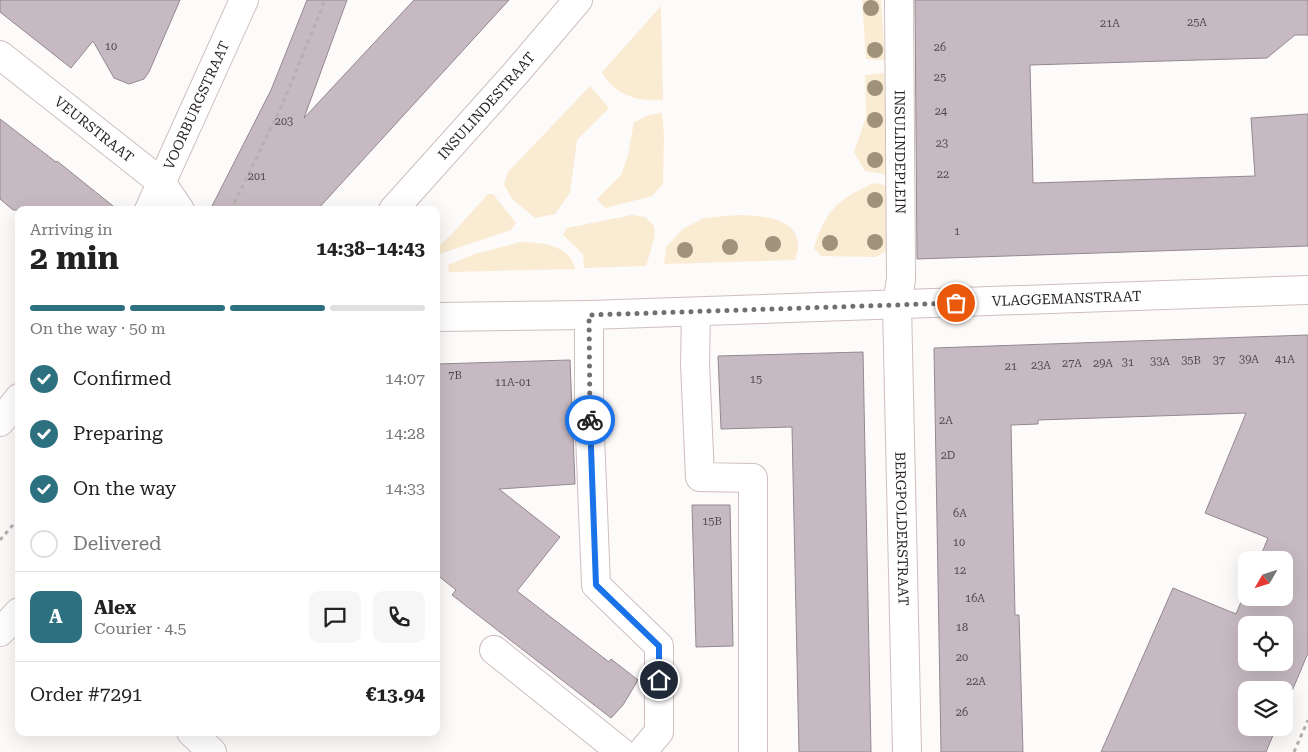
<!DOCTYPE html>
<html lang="en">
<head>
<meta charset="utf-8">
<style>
	:root { --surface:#fff; --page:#f6f6f6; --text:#222; --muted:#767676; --line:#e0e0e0; --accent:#2d7181 }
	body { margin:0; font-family:"Roboto Serif",serif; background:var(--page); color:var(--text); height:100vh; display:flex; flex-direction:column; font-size:19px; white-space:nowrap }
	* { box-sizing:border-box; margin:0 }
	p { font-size:16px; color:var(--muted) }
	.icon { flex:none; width:28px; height:28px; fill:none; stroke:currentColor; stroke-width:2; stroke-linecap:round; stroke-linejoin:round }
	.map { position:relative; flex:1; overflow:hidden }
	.drawer { position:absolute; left:15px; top:206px; width:425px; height:530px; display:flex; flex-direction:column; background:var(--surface); border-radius:10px; box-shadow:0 5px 20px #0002 }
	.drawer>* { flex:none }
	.needle { width:32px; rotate:231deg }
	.tools { position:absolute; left:1238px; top:551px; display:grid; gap:10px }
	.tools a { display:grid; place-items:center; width:55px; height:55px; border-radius:10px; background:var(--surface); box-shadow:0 5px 20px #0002; font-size:25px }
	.pin { position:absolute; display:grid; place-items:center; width:42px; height:42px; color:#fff; margin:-21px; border:2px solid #fff; border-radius:50%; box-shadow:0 1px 5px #0007 }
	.courier { position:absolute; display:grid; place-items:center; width:50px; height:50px; margin:-25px; border:4px solid #1a73e8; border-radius:50%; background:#fff; color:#222; box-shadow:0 1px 6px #0007 }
	.overview em { font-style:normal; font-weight:700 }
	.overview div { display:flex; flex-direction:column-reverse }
	.overview { display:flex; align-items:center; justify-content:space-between; height:85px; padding:0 15px }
	h1 { font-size:32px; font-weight:700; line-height:38px }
	.bar { display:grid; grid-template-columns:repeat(4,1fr); gap:8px 5px; align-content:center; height:60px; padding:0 15px }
	.bar i { height:6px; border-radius:4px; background:var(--line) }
	.bar .current { background:var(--accent) }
	.bar p { grid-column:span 4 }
	.line { display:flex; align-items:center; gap:12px; padding:0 15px; border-top:1px solid var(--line) }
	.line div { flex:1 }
	.round { display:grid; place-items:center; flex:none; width:52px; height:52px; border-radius:10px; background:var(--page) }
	ol { padding:0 15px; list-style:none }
	li { display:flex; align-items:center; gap:15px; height:55px }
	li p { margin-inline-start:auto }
	li .icon { padding:5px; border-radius:50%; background:var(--accent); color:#fff; stroke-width:4 }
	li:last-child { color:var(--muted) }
	li i { width:28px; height:28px; border:2px solid var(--line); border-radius:50% }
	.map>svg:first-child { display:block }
	.green { fill:#faebd3 }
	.building { fill:#c7b9c1; stroke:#958890; fill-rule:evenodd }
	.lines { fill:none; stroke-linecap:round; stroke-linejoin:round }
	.minor-casing { stroke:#cfbfbf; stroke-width:30 }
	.path { stroke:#b4b0b0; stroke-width:3; stroke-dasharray:4 4; stroke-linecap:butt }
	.minor { stroke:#fff; stroke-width:28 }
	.tree { fill:#a0927b }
	.done { stroke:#746f6f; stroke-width:5; stroke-dasharray:0 9 }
	.route { stroke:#1a73e8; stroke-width:6 }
	.labels { text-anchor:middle; stroke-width:4; stroke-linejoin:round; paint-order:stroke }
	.number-label { font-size:11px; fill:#51494b }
	.street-label { font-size:14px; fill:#2a2424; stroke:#fff }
</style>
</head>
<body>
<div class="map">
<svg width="1308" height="752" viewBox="0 0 1308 752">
	<rect width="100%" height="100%" fill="#fdfafa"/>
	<g class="green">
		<polygon points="862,0 881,0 885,60 866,59"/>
		<path d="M661,6L663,100C638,102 614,95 602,72Z"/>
		<polygon points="884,73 888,175 865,171 854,152 866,117 865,75"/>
		<polygon points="590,86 609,108 577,140 570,193 555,214 535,218 511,198 504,184 508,172"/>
		<polygon points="662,113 664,135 663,184 652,196 605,208 597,199 621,175 628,155 634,122 649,115"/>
		<path d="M874,183L888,186L893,234L887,251L875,257L821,256L814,248C825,210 839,199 874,183Z"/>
		<polygon points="488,194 493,194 516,223 511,230 440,254 436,248 450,236"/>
		<polygon points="632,215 645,217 654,226 655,236 646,266 584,268 583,254 563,235 567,228"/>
		<path d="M738,215C759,216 796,216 798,244C799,249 796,256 795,260L664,264L666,247L683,229L704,218Z"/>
		<path d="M520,242C539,242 570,244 575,269L449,272L448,265L475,254Z"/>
	</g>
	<g class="building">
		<polygon points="0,0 180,0 149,72 144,79 129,84 114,78 93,41 71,68 0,12"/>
		<polygon points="307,0 347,0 304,118 414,0 509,0 317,210 210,210 271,90"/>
		<polygon points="915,0 1308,0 1308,35 1295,35 1267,58 1030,65 1033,183 1255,176 1251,118 1308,114 1308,246 917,259"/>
		<polygon points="0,119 56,162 57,161 118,210 13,210 0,199"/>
		<path d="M1308,335V653L1284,710V690H1246V728H1276L1266,752H1101L1173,588L1236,614L1246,590V598H1284V560H1259L1268,538L1205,513L1246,413L1038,420V424L1011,425L1015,615H1019L1023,752H941L934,348ZM1246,625H1284V662H1246Z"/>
		<polygon points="863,352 871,752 799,752 792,427 721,429 718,356"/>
		<polygon points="570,360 575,484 499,489 560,537 517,591 609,662 611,659 638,680 623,705 611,718 452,595 456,590 436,574 437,364"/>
		<polygon points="692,505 730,505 733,646 696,647"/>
	</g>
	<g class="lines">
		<g class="minor-casing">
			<g id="minor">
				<path id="s1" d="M899,0L901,279L897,305L907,752"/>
				<path id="s2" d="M0,55L161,182L180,210"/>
				<path id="s3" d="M149,210L244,0"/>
				<path id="s4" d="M393,210L515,74L578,0"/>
				<polyline points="696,312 695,364 700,477 753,478 753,752"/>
				<polyline points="589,315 589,410 596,585 659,646 659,732 642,752"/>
				<path id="s5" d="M436,317L589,315L1308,290"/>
				<polyline points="0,422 19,398"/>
				<polyline points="0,632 19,612"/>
				<polyline points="494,650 621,752"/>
				<polyline points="191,732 212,752"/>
			</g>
		</g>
		<g class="path">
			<polyline points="231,210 284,101 325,0"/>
			<polyline points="0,540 19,518"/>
			<polyline points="1294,752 1308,720"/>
		</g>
		<use href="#minor" class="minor"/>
	</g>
	<g class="tree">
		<circle cx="871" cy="8" r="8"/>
		<circle cx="875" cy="50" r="8"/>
		<circle cx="875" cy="88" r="8"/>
		<circle cx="875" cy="120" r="8"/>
		<circle cx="875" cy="160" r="8"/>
		<circle cx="875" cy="200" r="8"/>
		<circle cx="875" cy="242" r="8"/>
		<circle cx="830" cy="243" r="8"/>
		<circle cx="773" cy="244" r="8"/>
		<circle cx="730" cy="247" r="8"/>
		<circle cx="685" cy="250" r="8"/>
	</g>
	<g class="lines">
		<polyline class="done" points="590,420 589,315 956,303"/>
		<polyline class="route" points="590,420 596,585 659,646 659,680"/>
	</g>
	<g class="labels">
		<g class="number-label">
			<text x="1197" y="26">25A</text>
			<text x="1110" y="27">21A</text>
			<text x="111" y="50">10</text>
			<text x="940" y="51">26</text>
			<text x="940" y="81">25</text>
			<text x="941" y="115">24</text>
			<text x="284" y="125">203</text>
			<text x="942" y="147">23</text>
			<text x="943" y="178">22</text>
			<text x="257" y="180">201</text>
			<text x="957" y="235">1</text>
			<text x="1249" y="363">39A</text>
			<text x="1285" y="363">41A</text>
			<text x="1191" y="364">35B</text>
			<text x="1219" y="364">37</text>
			<text x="1160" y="365">33A</text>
			<text x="1128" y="366">31</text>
			<text x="1072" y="367">27A</text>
			<text x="1103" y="367">29A</text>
			<text x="1041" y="369">23A</text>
			<text x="1011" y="370">21</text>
			<text x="455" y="379">7B</text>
			<text x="756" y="383">15</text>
			<text x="513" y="386">11A-01</text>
			<text x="946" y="424">2A</text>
			<text x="948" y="459">2D</text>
			<text x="960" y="517">6A</text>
			<text x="712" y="525">15B</text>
			<text x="959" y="546">10</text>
			<text x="960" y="574">12</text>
			<text x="975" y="602">16A</text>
			<text x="962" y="631">18</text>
			<text x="962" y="661">20</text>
			<text x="976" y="685">22A</text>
			<text x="962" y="716">26</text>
		</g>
		<g class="street-label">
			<text dy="5" stroke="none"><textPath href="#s3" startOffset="115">VOORBURGSTRAAT</textPath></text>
			<text dy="5" stroke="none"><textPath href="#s4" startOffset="140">INSULINDESTRAAT</textPath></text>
			<text dy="5" stroke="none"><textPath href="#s2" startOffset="120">VEURSTRAAT</textPath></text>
			<text dy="5" stroke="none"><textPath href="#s1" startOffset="152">INSULINDEPLEIN</textPath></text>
			<text dy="5" stroke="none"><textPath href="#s5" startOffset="631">VLAGGEMANSTRAAT</textPath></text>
			<text dy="5" stroke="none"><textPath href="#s1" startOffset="529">BERGPOLDERSTRAAT</textPath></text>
		</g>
	</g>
</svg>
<div class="tools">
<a><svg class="needle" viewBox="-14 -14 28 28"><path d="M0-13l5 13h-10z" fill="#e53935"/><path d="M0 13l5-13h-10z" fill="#767676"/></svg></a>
<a><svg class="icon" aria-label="locate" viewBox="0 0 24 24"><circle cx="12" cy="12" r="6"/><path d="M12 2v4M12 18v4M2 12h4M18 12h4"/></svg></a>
<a><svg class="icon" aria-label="layers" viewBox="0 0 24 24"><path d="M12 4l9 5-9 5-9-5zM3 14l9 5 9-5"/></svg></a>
</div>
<div class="pin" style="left:956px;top:303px;background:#ea580c"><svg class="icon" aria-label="bag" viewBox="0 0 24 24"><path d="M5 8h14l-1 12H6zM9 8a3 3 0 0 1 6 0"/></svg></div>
<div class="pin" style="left:659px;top:680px;background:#1f2937"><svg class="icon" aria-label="home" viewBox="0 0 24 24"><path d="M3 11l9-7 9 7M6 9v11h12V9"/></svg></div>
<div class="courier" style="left:590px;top:420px"><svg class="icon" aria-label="bike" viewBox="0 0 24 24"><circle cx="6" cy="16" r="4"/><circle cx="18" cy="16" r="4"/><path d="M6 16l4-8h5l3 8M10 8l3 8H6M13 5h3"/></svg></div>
<section class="drawer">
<div class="overview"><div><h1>2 min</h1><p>Arriving in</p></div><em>14:38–14:43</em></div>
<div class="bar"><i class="current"></i><i class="current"></i><i class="current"></i><i></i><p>On the way · 50 m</p></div>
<ol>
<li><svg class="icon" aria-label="check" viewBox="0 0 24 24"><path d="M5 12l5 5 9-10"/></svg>Confirmed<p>14:07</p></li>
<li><svg class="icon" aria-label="check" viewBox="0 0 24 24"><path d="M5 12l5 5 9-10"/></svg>Preparing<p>14:28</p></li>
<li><svg class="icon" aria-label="check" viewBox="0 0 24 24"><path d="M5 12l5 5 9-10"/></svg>On the way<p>14:33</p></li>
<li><i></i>Delivered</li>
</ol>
<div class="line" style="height:90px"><b class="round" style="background:var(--accent);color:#fff">A</b><div><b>Alex</b><p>Courier · 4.5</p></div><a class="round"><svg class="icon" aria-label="chat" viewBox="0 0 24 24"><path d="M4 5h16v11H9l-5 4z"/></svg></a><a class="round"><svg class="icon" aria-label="phone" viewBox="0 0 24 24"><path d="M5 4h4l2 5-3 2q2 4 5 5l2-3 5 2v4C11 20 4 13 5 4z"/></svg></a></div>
<div class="line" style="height:65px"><div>Order #7291</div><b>€13.94</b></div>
</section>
</div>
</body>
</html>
